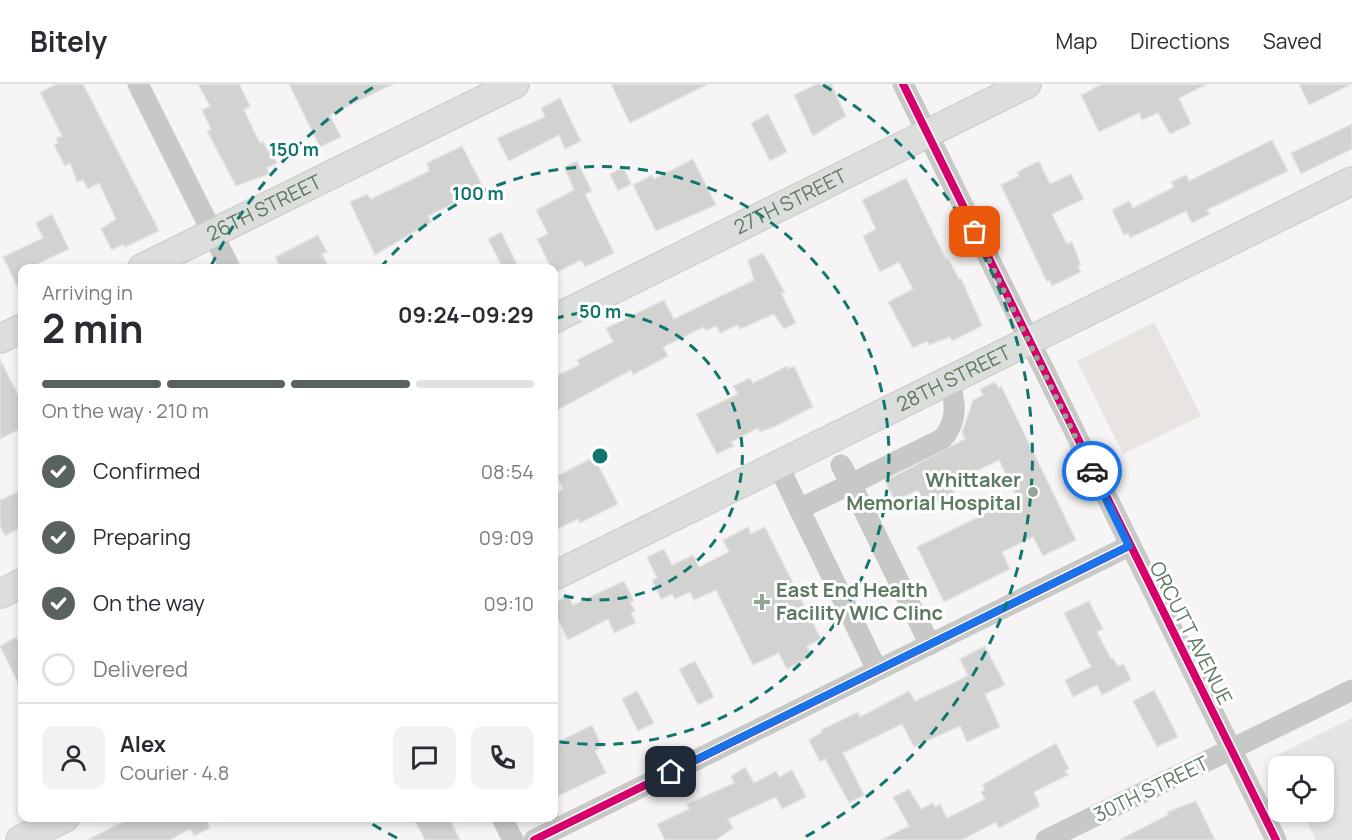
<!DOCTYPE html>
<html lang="en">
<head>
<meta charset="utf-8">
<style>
	:root { --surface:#fff; --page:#f2f2f3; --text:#2b2b33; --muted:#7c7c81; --line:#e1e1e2; --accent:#59625f }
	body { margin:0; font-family:Manrope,sans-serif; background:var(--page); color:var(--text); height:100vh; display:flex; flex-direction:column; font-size:22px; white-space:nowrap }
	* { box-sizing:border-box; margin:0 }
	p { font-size:20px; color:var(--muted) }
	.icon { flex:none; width:33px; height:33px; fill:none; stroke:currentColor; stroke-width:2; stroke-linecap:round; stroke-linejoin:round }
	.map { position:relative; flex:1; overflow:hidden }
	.details { position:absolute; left:18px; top:180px; width:540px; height:558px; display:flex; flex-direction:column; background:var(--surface); border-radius:12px; box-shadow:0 3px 9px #0003 }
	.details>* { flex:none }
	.fabs { position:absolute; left:1268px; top:672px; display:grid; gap:12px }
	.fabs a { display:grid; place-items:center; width:66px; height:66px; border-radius:12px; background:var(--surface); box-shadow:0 3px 9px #0003; font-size:30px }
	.pin { position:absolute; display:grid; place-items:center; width:51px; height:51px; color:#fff; margin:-26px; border-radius:12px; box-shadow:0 3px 9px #0006 }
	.courier { position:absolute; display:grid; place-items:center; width:60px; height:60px; margin:-30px; border:4px solid #1a73e8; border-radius:50%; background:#fff; color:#222; box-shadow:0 2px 8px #0007 }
	.head em { font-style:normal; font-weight:700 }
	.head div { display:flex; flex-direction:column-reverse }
	.head { display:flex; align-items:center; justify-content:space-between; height:102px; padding:0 24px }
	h1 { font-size:39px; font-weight:700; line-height:45px }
	.bar { display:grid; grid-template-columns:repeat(4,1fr); gap:9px 6px; align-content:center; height:72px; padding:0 24px }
	.bar i { height:8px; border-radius:4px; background:var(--line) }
	.bar .selected { background:var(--accent) }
	.bar p { grid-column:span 4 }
	.line { display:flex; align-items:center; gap:15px; padding:0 24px; border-top:2px solid var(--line) }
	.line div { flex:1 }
	.round { display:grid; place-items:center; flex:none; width:63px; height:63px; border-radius:12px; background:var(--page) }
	ol { padding:0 24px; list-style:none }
	li { display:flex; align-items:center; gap:18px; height:66px }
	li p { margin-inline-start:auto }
	li .icon { padding:6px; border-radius:50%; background:var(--accent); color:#fff; stroke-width:4 }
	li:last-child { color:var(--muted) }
	li i { width:33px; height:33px; border:3px solid var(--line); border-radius:50% }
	header { display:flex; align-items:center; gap:36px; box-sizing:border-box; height:84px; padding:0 30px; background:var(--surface); border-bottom:2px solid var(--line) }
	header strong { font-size:28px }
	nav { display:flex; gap:33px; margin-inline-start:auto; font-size:21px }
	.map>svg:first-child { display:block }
	.built { fill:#e4e5e3 }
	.green { fill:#e8e4e2 }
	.building { fill:#d2d3d1; stroke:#e5e4e4; stroke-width:1.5 }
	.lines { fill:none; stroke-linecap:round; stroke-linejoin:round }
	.major-casing { stroke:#d0d1d0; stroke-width:30 }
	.minor { stroke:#c6c9c6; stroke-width:21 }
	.major { stroke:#dcdedc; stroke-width:27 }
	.cycleway-casing { stroke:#fff; stroke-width:11 }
	.cycleway { stroke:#d6006c; stroke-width:8 }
	.done { stroke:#92a595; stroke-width:6; stroke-dasharray:0 10.8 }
	.route { stroke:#1a73e8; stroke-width:8 }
	.ring { fill:none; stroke:#0f766e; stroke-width:3; stroke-dasharray:10 8 }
	.poi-dot { fill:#92a595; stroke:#fff; stroke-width:2 }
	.labels { text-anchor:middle; stroke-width:6; stroke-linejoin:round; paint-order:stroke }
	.street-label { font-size:20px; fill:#5c7a62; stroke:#fff }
	.poi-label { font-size:20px; font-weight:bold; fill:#5c7a62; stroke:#fff; text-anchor:end }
	.centre { fill:#0f766e; stroke:#fff; stroke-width:3 }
	.ring-label { font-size:18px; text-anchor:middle; font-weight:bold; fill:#0f766e; stroke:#fff; stroke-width:6; stroke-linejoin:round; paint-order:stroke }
</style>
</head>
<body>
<header>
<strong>Bitely</strong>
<nav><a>Map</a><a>Directions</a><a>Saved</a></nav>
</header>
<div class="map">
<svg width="1352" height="756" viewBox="0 0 1352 756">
	<rect width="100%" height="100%" fill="#f6f4f5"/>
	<polygon class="built" points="1352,634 1352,756 1316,756 1302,728 1323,728 1323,682 1280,682 1275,672"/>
	<polygon class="green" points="1154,238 1201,332 1123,370 1077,277"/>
	<g class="building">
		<polygon points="57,0 83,0 159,147 125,163 123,160 112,166 101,145 116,135 99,99 88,105 83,96 77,98 70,79 65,82 54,61 58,59 56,54 62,52 40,8"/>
		<polygon points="198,0 239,0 250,22 244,26 260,59 263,57 268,67 271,66 277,79 267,84 269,90 236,102 207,47 211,45 202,26 210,22"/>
		<polygon points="289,0 393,0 330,31 341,53 320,63"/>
		<polygon points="611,0 708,0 630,39"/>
		<polygon points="817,0 831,0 846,32 813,52 794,11"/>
		<polygon points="1102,0 1207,0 1179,14 1191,40 1170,50 1158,29 1142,36 1139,29 1099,48 1081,11"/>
		<polygon points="1299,0 1352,0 1309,21"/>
		<polygon points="560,14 581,57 565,65 559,51 509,77 497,54 545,33 541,24"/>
		<polygon points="768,30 787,68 770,77 751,39"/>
		<polygon points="1352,40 1352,65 1301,90 1291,69"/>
		<polygon points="1272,56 1288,87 1207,126 1210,130 1192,139 1186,127 1130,154 1128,149 1124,151 1112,126 1129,117 1133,124 1174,103 1171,98 1186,91 1189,97"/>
		<polygon points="462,62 484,105 428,132 431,138 375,171 350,118 367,110 371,115 429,87 427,79"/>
		<polygon points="693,75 716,121 656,147 633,101 652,91 654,95"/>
		<polygon points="577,77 592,107 585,110 614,169 585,183 581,176 554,190 537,155 548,150 536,126 574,106 564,83"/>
		<polygon points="1039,77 1050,100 1071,90 1084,115 1052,130 1067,160 1072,158 1081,181 1078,182 1081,188 1052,202 1049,196 1047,198 1001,101 1019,92 1017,88"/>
		<polygon points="623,83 631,100 618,107 610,90"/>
		<polygon points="906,94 946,175 948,174 959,195 961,194 982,242 952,257 950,253 929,261 927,257 913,264 888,218 913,205 899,178 880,188 863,152 876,145 862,116"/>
		<polygon points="52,130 69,165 29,184 22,184 22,212 3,173 43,154 36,139"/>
		<polygon points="501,148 519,184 503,184 488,155"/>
		<polygon points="318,151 327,168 322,170 329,184 281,184 275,173"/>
		<polygon points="763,169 785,209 781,209 796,239 784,245 774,230 740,245 738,241 720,249 716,242 706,247 704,243 663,263 668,272 633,291 631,286 554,328 554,293 579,281 577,276 613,258 606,244 664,216 674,235 754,196 748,176"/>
		<polygon points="0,275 22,319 22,344 0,355"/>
		<polygon points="787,282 788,285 794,282 813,323 776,342 760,348 758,344 731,358 734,362 717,370 696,330 738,310 733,302 750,294 753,299"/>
		<polygon points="995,298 999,304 1001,302 1076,456 1043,472 1033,453 1002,468 1010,485 944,518 917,463 1017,414 999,376 950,400 955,410 926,424 918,406 895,417 885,397 965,355 962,348 973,316 983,311 980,305"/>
		<polygon points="594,373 618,420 580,439 578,435 554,447 554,410 563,405 557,392"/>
		<polygon points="22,406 22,443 5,452 0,442 0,416"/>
		<polygon points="748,443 751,450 765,443 821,555 807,562 812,572 787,585 779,569 753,581 716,506 694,516 690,508 675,515 672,510 661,515 652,496 657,494 647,473 664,465 672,481 693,471 699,483 729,468 723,456"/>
		<polygon points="624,497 634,517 630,518 635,527 631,529 636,539 614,549 608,535 568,556 554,527 554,519 568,512 573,521"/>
		<polygon points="1089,517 1103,545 1097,548 1111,575 1113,574 1118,582 1124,580 1131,596 1102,611 1097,601 1073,613 1065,596 1091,583 1064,529"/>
		<polygon points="16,553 22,567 22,607 0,562"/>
		<polygon points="985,562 1005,601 985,610 1000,643 967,658 960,642 914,663 902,640 843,669 864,711 849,719 825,675 820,678 809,656 822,648 821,646 858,628 860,633 909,607 915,617 968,592 960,575"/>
		<polygon points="695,577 714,613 698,621 679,585"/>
		<polygon points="1154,606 1178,653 1157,663 1133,617"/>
		<polygon points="637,607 654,639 638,647 622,615"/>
		<polygon points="592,641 602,663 595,667 606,689 554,714 554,660"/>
		<polygon points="1056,659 1069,685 1065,687 1068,691 1034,708 1040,722 1020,733 999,744 996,738 962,756 881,756 909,742 893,713 909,705 921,725 933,719 935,723 940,720 947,734 985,715 981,708 985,706 982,701"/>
		<polygon points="745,683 754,699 776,687 779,693 792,686 806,713 782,725 776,713 728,735 733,744 716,756 665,756 657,740 689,725 687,720 734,699 731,692"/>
		<polygon points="1196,717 1215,756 1119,756 1168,731 1167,728"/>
		<polygon points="131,734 211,734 206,736 210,744 194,752 190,745 170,756 87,756"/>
		<polygon points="414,734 449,734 460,756 425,756"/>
	</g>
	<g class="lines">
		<g class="major-casing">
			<g id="major">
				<path id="s1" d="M142,184L515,0"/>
				<path id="s2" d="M554,235L1027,0"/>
				<polyline points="0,255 22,244"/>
				<path id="s3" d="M554,492L1352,97"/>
				<polyline points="0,510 22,499"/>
				<polyline points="20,756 65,734"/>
			</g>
		</g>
		<g class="minor">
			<polyline points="138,0 230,184"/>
			<polyline points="903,0 1276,756"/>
			<polyline points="778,381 877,586"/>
			<path d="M841,381L851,400L942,355C958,338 956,318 949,297"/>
			<polyline points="799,425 851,400 929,559"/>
			<polyline points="502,734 513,756"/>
			<polyline points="534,756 1129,462"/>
			<polyline points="1046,756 1352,606"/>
		</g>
		<use href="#major" class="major"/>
		<g class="cycleway-casing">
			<g id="cycleway">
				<polyline points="903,0 1276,756"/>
				<polyline points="534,756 1129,462"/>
			</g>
		</g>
		<use href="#cycleway" class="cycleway"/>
	</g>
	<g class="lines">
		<polyline class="done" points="975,148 1092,387"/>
		<polyline class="route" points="671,688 1129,462 1092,387"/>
	</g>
	<g class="ring">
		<path d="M554 235A144 144 0 1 1 554 509"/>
		<path d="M380 184A289 289 0 1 1 555 657"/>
		<path d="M397 754A433 433 0 0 1 364 735M211 182A433 433 0 0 1 377 1M823 1A433 433 0 0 1 803 754"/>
	</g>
	<g class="poi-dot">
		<circle cx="1033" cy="408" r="6"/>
		<path d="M759 509h6v6h6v6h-6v6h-6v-6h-6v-6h6z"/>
	</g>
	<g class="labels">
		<g class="street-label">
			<text dy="7" stroke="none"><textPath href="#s2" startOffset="264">27TH STREET</textPath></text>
			<text dy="7" stroke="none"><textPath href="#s1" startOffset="136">26TH STREET</textPath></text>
			<text dy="7" stroke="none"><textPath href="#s3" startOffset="446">28TH STREET</textPath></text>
			<text transform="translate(1191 549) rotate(63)" y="7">ORCUTT AVENUE</text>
			<text transform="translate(1151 705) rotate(-26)" y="7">30TH STREET</text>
		</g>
		<g class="poi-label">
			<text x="1021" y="403">Whittaker<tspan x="1021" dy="23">Memorial Hospital</tspan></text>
			<text x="776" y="513" text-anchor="start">East End Health<tspan x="776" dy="23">Facility WIC Clinc</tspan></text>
		</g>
	</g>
	<circle cx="600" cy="372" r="9" class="centre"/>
	<g class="ring-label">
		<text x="294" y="72">150 m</text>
		<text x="478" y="116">100 m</text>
		<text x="600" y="234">50 m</text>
	</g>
</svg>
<div class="fabs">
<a><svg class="icon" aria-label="locate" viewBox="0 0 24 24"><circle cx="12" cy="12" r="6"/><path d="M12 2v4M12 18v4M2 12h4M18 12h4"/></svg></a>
</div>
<div class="pin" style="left:975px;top:148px;background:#ea580c"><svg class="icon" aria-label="bag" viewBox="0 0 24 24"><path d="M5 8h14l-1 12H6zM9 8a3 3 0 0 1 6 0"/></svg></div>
<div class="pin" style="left:671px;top:688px;background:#1f2937"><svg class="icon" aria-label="home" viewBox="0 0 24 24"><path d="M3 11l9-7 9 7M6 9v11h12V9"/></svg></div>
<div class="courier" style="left:1092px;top:387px"><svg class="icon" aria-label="car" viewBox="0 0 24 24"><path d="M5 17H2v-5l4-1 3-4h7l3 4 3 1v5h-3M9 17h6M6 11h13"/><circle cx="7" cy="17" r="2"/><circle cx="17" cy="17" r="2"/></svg></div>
<section class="details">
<div class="head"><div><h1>2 min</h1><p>Arriving in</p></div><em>09:24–09:29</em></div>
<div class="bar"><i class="selected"></i><i class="selected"></i><i class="selected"></i><i></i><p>On the way · 210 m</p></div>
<ol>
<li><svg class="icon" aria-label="check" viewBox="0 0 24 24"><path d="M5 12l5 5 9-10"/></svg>Confirmed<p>08:54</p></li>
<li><svg class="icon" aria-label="check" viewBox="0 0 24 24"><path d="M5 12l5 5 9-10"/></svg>Preparing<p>09:09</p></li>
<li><svg class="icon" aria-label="check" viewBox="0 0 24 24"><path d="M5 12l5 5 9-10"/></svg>On the way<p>09:10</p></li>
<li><i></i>Delivered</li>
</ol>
<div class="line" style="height:108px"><a class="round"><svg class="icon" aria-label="person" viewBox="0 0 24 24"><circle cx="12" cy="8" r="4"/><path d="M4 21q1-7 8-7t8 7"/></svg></a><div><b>Alex</b><p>Courier · 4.8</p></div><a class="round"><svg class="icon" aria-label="chat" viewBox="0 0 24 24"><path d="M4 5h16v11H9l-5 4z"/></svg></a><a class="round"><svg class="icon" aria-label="phone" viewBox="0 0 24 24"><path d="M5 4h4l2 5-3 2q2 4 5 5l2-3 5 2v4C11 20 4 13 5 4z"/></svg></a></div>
</section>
</div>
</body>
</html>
